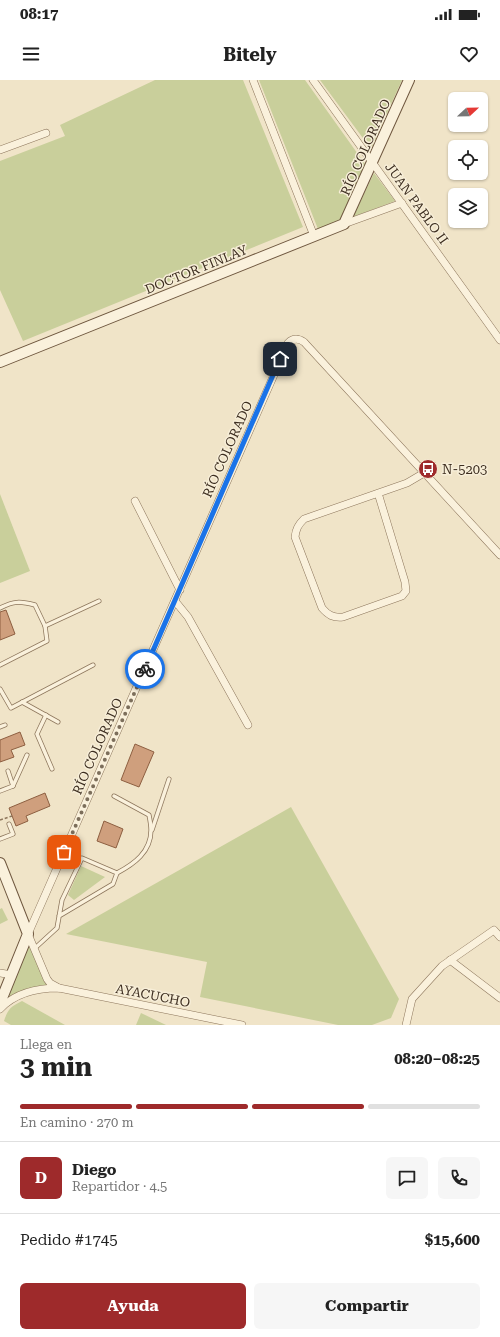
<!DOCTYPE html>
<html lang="es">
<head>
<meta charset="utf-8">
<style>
	:root { --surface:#fff; --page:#f6f6f6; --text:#222; --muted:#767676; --line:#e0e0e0; --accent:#9e2a2b }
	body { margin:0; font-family:"Roboto Serif",serif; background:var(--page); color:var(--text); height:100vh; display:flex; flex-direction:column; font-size:15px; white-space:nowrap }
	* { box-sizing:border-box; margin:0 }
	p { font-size:13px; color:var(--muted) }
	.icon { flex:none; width:22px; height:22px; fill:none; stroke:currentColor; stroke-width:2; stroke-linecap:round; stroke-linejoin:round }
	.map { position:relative; height:945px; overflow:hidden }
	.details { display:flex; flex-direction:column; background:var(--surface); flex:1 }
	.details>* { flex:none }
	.needle { width:26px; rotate:68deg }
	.tools { position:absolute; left:448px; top:12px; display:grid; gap:8px }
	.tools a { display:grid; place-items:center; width:40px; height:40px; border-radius:6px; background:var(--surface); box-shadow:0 1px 3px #0004; font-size:20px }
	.pin { position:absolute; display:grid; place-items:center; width:34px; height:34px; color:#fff; margin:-17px; border-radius:8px; box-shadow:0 2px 6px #0006 }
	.courier { position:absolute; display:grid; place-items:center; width:40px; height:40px; margin:-20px; border:3px solid #1a73e8; border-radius:50%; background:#fff; color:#222; box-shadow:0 1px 5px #0007 }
	.summary em { font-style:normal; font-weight:700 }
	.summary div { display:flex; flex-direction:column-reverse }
	.summary { display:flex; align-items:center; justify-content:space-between; height:68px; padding:0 20px }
	h1 { font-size:26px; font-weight:700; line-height:30px }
	.bar { display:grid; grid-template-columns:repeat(4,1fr); gap:6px 4px; align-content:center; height:48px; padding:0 20px }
	.bar i { height:5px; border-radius:3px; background:var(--line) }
	.bar .on { background:var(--accent) }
	.bar p { grid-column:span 4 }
	.line { display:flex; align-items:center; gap:10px; padding:0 20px; border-top:1px solid var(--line) }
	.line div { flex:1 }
	.round { display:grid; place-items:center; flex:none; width:42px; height:42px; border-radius:6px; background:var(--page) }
	.primary-button { display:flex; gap:8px; margin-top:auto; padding:8px 20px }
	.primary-button a { flex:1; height:46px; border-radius:6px; background:var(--accent); color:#fff; font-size:16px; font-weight:700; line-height:46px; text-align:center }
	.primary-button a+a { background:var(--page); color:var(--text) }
	.status { display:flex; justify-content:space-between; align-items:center; height:28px; padding:0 20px; background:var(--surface); direction:ltr }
	.status svg { height:11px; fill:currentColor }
	header { display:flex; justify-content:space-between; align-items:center; height:52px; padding:0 20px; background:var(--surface); font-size:18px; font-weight:700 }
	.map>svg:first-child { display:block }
	.green { fill:#c9cf9b }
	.building { fill:#cf9f7d; stroke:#8d5f41 }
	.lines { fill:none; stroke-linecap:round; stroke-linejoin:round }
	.lane-casing { stroke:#8d765c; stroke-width:5 }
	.street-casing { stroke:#8d765c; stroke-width:8 }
	.secondary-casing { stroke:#6f573f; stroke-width:12 }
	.path { stroke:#8d765c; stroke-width:1.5; stroke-dasharray:3 2; stroke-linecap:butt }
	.lane { stroke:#faf1dc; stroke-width:3.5 }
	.street { stroke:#faf1dc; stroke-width:7 }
	.secondary { stroke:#faf1dc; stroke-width:10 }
	.done { stroke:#7c6e5b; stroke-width:4; stroke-dasharray:0 7.2 }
	.route { stroke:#1a73e8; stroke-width:5 }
	.labels { text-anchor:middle; stroke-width:3; stroke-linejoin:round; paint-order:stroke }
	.street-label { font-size:13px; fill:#3d2e20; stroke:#f7eed8 }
	.poi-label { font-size:13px; fill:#3d2e20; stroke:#f7eed8; text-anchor:start }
</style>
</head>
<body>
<div class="status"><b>08:17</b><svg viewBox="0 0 49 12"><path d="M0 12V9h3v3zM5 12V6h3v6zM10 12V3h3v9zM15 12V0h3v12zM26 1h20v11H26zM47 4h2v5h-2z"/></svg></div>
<header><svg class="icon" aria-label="menu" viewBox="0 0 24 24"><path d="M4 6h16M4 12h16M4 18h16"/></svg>Bitely<svg class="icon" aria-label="heart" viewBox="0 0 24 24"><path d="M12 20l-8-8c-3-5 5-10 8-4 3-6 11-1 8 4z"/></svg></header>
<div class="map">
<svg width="500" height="945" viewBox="0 0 500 945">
	<rect width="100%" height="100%" fill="#f0e4c8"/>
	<g class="green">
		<polygon points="155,0 243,0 303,147 23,261 0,210 0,81 65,56 60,45"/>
		<polygon points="259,0 305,0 365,84 340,140 318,149"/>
		<polygon points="320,0 402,0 371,69"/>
		<polygon points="374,93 395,121 353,137"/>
		<polygon points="0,414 30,491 0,503"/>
		<polygon points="291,727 399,919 391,938 372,945 338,945 200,917 207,882 66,854"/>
		<polygon points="81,786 105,797 74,820 68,815"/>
		<polygon points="2,828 8,840 0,844 0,829"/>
		<path d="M29,864L50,906C31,906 21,911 5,921Z"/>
		<path d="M22,921L65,945H11L4,941C8,929 10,927 22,921Z"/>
		<polygon points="141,933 166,945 136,945"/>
	</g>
	<g class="building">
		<polygon points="6,530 15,554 0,560 0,532"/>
		<polygon points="20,652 25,665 11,670 14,677 0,682 0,660"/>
		<polygon points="135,664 154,672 139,707 121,700"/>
		<polygon points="45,713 50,726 26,736 28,741 16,746 9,728"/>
		<polygon points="104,741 123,749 116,768 97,761"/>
	</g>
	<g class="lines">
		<g class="lane-casing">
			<g id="lane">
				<path d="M0,528C14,521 20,521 35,525L45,546"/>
				<polyline points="0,585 47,561 45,546 99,521"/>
				<polyline points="0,609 11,628 93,585"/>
				<polyline points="22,622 58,642"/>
				<polyline points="46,635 37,654 52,689"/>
				<polyline points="0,647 5,645"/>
				<polyline points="13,706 27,675"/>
				<polyline points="0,711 13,706 8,691"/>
				<path d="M114,716L149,735C150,740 151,745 151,750C151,772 134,784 117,793"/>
				<polyline points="152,750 169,699"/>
				<polyline points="0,759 13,754 9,744"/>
				<polyline points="34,869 57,848 62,820 82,778 117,793 113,804 59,836"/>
			</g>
		</g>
		<g class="street-casing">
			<g id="street">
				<polyline points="253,0 314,156"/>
				<polyline points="313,0 500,260"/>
				<polyline points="0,70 46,53"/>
				<polyline points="344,144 402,123"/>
				<path d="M378,413L405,502L406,511L402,516L343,537C333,538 328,535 322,528L295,457C296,449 298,445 304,439L407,403L424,393"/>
				<polyline points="135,421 180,510"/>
				<polyline points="175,521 188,537 248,645"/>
				<polyline points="450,880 500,918"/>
				<polyline points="0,893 12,895"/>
				<path d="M59,908L50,903L47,899L28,854L288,263C293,258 298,258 304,262L500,475"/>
				<path d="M0,929C15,913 38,908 59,908L242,945"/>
				<polyline points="406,945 412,919 442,886 494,850 500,857"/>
			</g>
		</g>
		<g class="secondary-casing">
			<g id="secondary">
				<polyline points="0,282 344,144 409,0"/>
				<polyline points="0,783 28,854 0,923"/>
			</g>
		</g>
		<polyline class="path" points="0,740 12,736"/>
		<use href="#lane" class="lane"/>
		<use href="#street" class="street"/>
		<use href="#secondary" class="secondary"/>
	</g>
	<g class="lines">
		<polyline class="done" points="64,772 145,589"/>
		<polyline class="route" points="145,589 280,279"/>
	</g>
	<defs>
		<g id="bus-disc" transform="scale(1)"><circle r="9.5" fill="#9e2a2b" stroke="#f7eed8"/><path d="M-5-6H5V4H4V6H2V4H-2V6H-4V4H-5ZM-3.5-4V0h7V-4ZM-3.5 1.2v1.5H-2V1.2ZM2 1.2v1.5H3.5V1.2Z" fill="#fff"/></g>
	</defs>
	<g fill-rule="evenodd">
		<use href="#bus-disc" x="428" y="389"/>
	</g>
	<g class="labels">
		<g class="street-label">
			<text transform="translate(365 67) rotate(-66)" y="5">RÍO COLORADO</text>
			<text transform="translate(417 123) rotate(54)" y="5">JUAN PABLO II</text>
			<text transform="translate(196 189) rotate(-22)" y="5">DOCTOR FINLAY</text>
			<text transform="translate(227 369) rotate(-66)" y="5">RÍO COLORADO</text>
			<text transform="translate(97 666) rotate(-66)" y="5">RÍO COLORADO</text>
			<text transform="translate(153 915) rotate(11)" y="5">AYACUCHO</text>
		</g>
		<g class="poi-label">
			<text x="442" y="394">N-5203</text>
		</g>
	</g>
</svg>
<div class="tools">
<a><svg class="needle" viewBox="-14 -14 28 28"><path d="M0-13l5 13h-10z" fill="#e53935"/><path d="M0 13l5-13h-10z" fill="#767676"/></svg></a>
<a><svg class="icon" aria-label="locate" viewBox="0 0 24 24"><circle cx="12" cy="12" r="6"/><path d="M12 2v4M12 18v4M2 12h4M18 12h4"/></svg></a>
<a><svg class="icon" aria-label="layers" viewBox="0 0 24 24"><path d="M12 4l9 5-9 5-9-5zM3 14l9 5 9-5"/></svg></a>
</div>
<div class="pin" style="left:64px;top:772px;background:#ea580c"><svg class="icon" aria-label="bag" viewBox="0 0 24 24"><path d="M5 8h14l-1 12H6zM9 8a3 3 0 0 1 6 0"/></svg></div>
<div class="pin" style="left:280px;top:279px;background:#1f2937"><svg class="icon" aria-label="home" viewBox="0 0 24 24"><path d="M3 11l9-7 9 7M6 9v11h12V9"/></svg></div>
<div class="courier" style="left:145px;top:589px"><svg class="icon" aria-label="bike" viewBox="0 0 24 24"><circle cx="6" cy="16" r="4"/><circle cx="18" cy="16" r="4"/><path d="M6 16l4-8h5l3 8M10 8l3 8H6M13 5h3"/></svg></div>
</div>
<section class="details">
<div class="summary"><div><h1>3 min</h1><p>Llega en</p></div><em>08:20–08:25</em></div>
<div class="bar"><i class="on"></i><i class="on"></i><i class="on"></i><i></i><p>En camino · 270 m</p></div>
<div class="line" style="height:72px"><b class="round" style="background:var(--accent);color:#fff">D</b><div><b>Diego</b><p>Repartidor · 4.5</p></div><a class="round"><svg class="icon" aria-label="chat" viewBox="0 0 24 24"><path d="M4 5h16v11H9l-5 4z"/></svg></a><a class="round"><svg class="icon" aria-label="phone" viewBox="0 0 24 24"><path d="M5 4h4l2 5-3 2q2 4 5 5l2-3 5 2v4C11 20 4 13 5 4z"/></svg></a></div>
<div class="line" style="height:52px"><div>Pedido #1745</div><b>$15,600</b></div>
<div class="primary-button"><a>Ayuda</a><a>Compartir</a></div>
</section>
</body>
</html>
